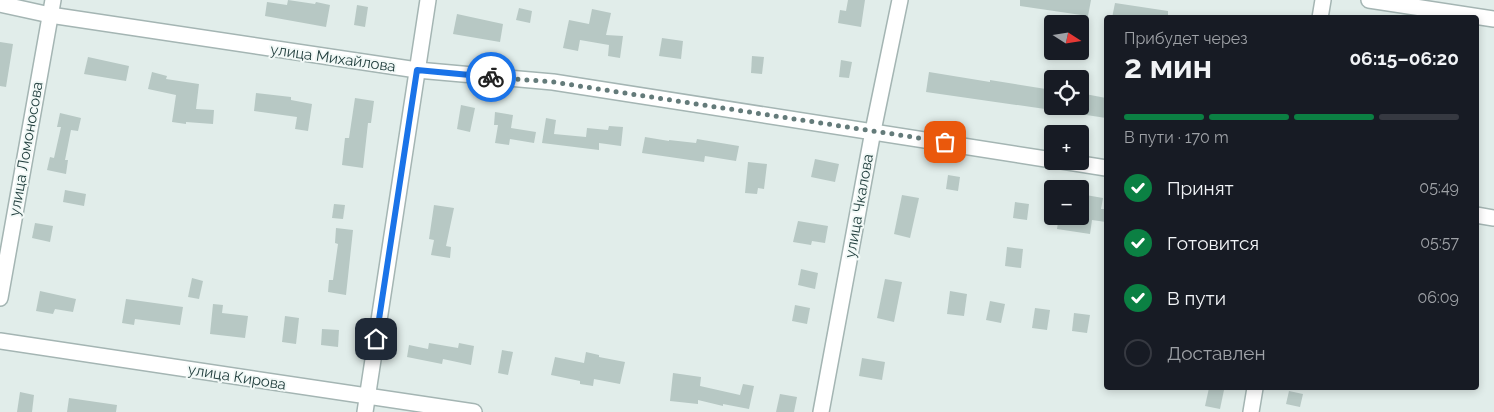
<!DOCTYPE html>
<html lang="ru">
<head>
<meta charset="utf-8">
<style>
	:root { --surface:#171b24; --page:#20242c; --text:#f1f3f6; --muted:#9ea1a6; --line:#363941; --accent:#0b8043 }
	body { margin:0; font-family:Raleway,sans-serif; background:var(--page); color:var(--text); height:100vh; display:flex; flex-direction:column; font-size:19px; white-space:nowrap }
	* { box-sizing:border-box; margin:0 }
	p { font-size:16px; color:var(--muted) }
	.icon { flex:none; width:28px; height:28px; fill:none; stroke:currentColor; stroke-width:2; stroke-linecap:round; stroke-linejoin:round }
	.map { position:relative; flex:1; overflow:hidden }
	.panel { position:absolute; left:1104px; top:15px; width:375px; height:375px; display:flex; flex-direction:column; background:var(--surface); border-radius:5px; box-shadow:0 2px 8px #0003 }
	.panel>* { flex:none }
	.needle { width:32px; rotate:102deg }
	.fabs { position:absolute; left:1044px; top:15px; display:grid; gap:10px }
	.fabs a { display:grid; place-items:center; width:45px; height:45px; border-radius:5px; background:var(--surface); box-shadow:0 2px 8px #0003; font-size:25px }
	.pin { position:absolute; display:grid; place-items:center; width:42px; height:42px; color:#fff; margin:-21px; border-radius:10px; box-shadow:0 2px 8px #0006 }
	.courier { position:absolute; display:grid; place-items:center; width:50px; height:50px; margin:-25px; border:4px solid #1a73e8; border-radius:50%; background:#fff; color:#222; box-shadow:0 1px 6px #0007 }
	.headline em { font-style:normal; font-weight:700 }
	.headline div { display:flex; flex-direction:column-reverse }
	.headline { display:flex; align-items:center; justify-content:space-between; height:85px; padding:0 20px }
	h1 { font-size:32px; font-weight:700; line-height:38px }
	.bar { display:grid; grid-template-columns:repeat(4,1fr); gap:8px 5px; align-content:center; height:60px; padding:0 20px }
	.bar i { height:6px; border-radius:4px; background:var(--line) }
	.bar .active { background:var(--accent) }
	.bar p { grid-column:span 4 }
	ol { padding:0 20px; list-style:none }
	li { display:flex; align-items:center; gap:15px; height:55px }
	li p { margin-inline-start:auto }
	li .icon { padding:5px; border-radius:50%; background:var(--accent); color:#fff; stroke-width:4 }
	li:last-child { color:var(--muted) }
	li i { width:28px; height:28px; border:2px solid var(--line); border-radius:50% }
	.map>svg:first-child { display:block }
	.building { fill:#b7c8c4 }
	.lines { fill:none; stroke-linecap:round; stroke-linejoin:round }
	.minor-casing { stroke:#a4b5b3; stroke-width:18 }
	.minor { stroke:#fff; stroke-width:15 }
	.done { stroke:#647b7a; stroke-width:5; stroke-dasharray:0 9 }
	.route { stroke:#1a73e8; stroke-width:6 }
	.labels { text-anchor:middle; stroke-width:4; stroke-linejoin:round; paint-order:stroke }
	.street-label { font-size:15px; fill:#213e3d; stroke:#f2f9f7 }
</style>
</head>
<body>
<div class="map">
<svg width="1494" height="412" viewBox="0 0 1494 412">
	<rect width="100%" height="100%" fill="#e1edea"/>
	<g class="building">
		<polygon points="288,0 315,4 316,2 330,5 326,27 265,16 267,2 287,5"/>
		<polygon points="848,0 865,0 861,27 838,23 840,10 846,11"/>
		<polygon points="1020,0 1091,0 1088,16 1020,6"/>
		<polygon points="1115,3 1168,11 1168,18 1112,18"/>
		<polygon points="357,5 368,7 365,27 354,25"/>
		<polygon points="519,8 532,11 530,23 516,20"/>
		<polygon points="592,9 611,13 606,35 623,36 620,58 608,56 609,45 580,40 578,51 563,48 569,20 589,24"/>
		<polygon points="457,14 503,24 500,42 453,34"/>
		<polygon points="662,38 683,41 681,59 659,56"/>
		<polygon points="0,42 13,44 6,87 0,86"/>
		<polygon points="752,56 764,57 762,74 751,73"/>
		<polygon points="88,57 129,66 126,81 84,74"/>
		<polygon points="841,60 852,62 849,78 839,77"/>
		<polygon points="152,72 167,76 166,79 199,84 196,109 214,110 213,124 186,122 186,124 172,122 176,95 148,89"/>
		<polygon points="929,72 990,82 990,80 1052,90 1052,110 926,92"/>
		<polygon points="256,93 291,97 291,100 312,104 308,131 295,129 297,117 254,111"/>
		<polygon points="1080,93 1106,98 1106,118 1080,114"/>
		<polygon points="355,98 374,101 371,123 368,123 363,168 342,165 345,138 349,138"/>
		<polygon points="461,105 475,108 470,132 457,129"/>
		<polygon points="495,112 513,115 511,128 536,132 534,143 510,139 509,145 495,143 498,125 494,125"/>
		<polygon points="60,113 81,118 78,131 71,130 65,160 68,160 66,174 47,170 50,157 54,158 61,127 57,127"/>
		<polygon points="546,118 556,120 554,134 586,137 587,128 608,130 609,126 623,127 621,146 599,143 599,150 542,143"/>
		<polygon points="645,137 669,141 669,140 696,143 697,139 739,146 736,161 705,156 704,162 642,153"/>
		<polygon points="815,159 839,164 835,182 811,177"/>
		<polygon points="748,162 767,164 764,189 758,188 757,194 745,193"/>
		<polygon points="948,175 960,177 958,191 946,189"/>
		<polygon points="65,190 86,194 84,206 63,202"/>
		<polygon points="1080,194 1103,198 1101,209 1106,209 1106,222 1092,220 1090,234 1057,229 1059,216 1080,216"/>
		<polygon points="902,195 919,198 910,238 894,234"/>
		<polygon points="1015,202 1029,204 1027,220 1013,218"/>
		<polygon points="334,204 345,205 343,219 332,218"/>
		<polygon points="434,205 454,208 446,246 451,247 450,258 431,255 434,240 429,239"/>
		<polygon points="798,221 828,226 825,243 812,241 811,245 793,242"/>
		<polygon points="35,223 53,226 50,242 32,238"/>
		<polygon points="336,228 353,230 346,295 328,292 329,280 333,280 338,244 335,243"/>
		<polygon points="1007,247 1023,249 1021,268 1005,266"/>
		<polygon points="801,269 818,273 815,289 798,285"/>
		<polygon points="192,278 203,281 199,299 188,297"/>
		<polygon points="885,279 902,282 894,322 877,318"/>
		<polygon points="40,291 76,299 73,312 55,309 53,314 36,311"/>
		<polygon points="950,291 967,294 964,316 947,314"/>
		<polygon points="126,299 183,307 180,325 135,319 134,325 122,323"/>
		<polygon points="990,301 1005,304 1001,323 986,320"/>
		<polygon points="213,304 223,305 222,313 248,316 245,338 210,334"/>
		<polygon points="795,305 810,308 807,324 792,321"/>
		<polygon points="1035,308 1050,310 1047,330 1032,328"/>
		<polygon points="1074,313 1090,315 1087,333 1072,331"/>
		<polygon points="285,316 299,318 296,344 282,342"/>
		<polygon points="322,329 339,330 338,347 321,345"/>
		<polygon points="429,343 458,348 459,343 474,346 471,365 443,359 442,364 407,357 409,345 428,349"/>
		<polygon points="502,350 513,352 508,375 498,373"/>
		<polygon points="586,352 599,355 599,357 625,362 620,384 594,379 593,386 580,384 580,381 551,375 555,357 584,363"/>
		<polygon points="862,358 885,362 882,380 859,376"/>
		<polygon points="673,373 701,377 700,386 740,395 743,384 754,386 749,409 723,404 723,406 698,400 698,404 670,401"/>
		<polygon points="1209,388 1224,390 1220,409 1205,406"/>
		<polygon points="1289,391 1303,394 1300,407 1286,404"/>
		<polygon points="20,392 34,395 32,412 17,412"/>
		<polygon points="780,394 797,397 794,412 776,412"/>
		<polygon points="69,398 117,405 116,412 67,412"/>
	</g>
	<g class="lines">
		<g class="minor-casing">
			<g id="minor">
				<polyline points="1369,0 1494,19"/>
				<polyline points="0,4 50,15 417,70 553,82 1052,160"/>
				<polyline points="1320,18 1323,0"/>
				<polyline points="1062,161 1106,168"/>
				<polyline points="1476,215 1494,218"/>
				<polyline points="0,298 53,0"/>
				<polyline points="0,341 474,412"/>
				<polyline points="365,412 428,0"/>
				<polyline points="821,412 873,131 900,0"/>
				<polyline points="1251,412 1255,388"/>
			</g>
		</g>
		<use href="#minor" class="minor"/>
	</g>
	<g class="lines">
		<polyline class="done" points="491,77 553,82 945,142"/>
		<polyline class="route" points="376,339 417,70 491,77"/>
	</g>
	<g class="labels">
		<g class="street-label">
			<text transform="translate(333 58) rotate(8)" y="5">улица Михайлова</text>
			<text transform="translate(26 149) rotate(-80)" y="5">улица Ломоносова</text>
			<text transform="translate(859 206) rotate(-80)" y="5">улица Чкалова</text>
			<text transform="translate(237 377) rotate(9)" y="5">улица Кирова</text>
		</g>
	</g>
</svg>
<div class="fabs">
<a><svg class="needle" viewBox="-14 -14 28 28"><path d="M0-13l5 13h-10z" fill="#e53935"/><path d="M0 13l5-13h-10z" fill="#9ea1a6"/></svg></a>
<a><svg class="icon" aria-label="locate" viewBox="0 0 24 24"><circle cx="12" cy="12" r="6"/><path d="M12 2v4M12 18v4M2 12h4M18 12h4"/></svg></a>
<a>+</a>
<a>−</a>
</div>
<div class="pin" style="left:945px;top:142px;background:#ea580c"><svg class="icon" aria-label="bag" viewBox="0 0 24 24"><path d="M5 8h14l-1 12H6zM9 8a3 3 0 0 1 6 0"/></svg></div>
<div class="pin" style="left:376px;top:339px;background:#1f2937"><svg class="icon" aria-label="home" viewBox="0 0 24 24"><path d="M3 11l9-7 9 7M6 9v11h12V9"/></svg></div>
<div class="courier" style="left:491px;top:77px"><svg class="icon" aria-label="bike" viewBox="0 0 24 24"><circle cx="6" cy="16" r="4"/><circle cx="18" cy="16" r="4"/><path d="M6 16l4-8h5l3 8M10 8l3 8H6M13 5h3"/></svg></div>
<section class="panel">
<div class="headline"><div><h1>2 мин</h1><p>Прибудет через</p></div><em>06:15–06:20</em></div>
<div class="bar"><i class="active"></i><i class="active"></i><i class="active"></i><i></i><p>В пути · 170 m</p></div>
<ol>
<li><svg class="icon" aria-label="check" viewBox="0 0 24 24"><path d="M5 12l5 5 9-10"/></svg>Принят<p>05:49</p></li>
<li><svg class="icon" aria-label="check" viewBox="0 0 24 24"><path d="M5 12l5 5 9-10"/></svg>Готовится<p>05:57</p></li>
<li><svg class="icon" aria-label="check" viewBox="0 0 24 24"><path d="M5 12l5 5 9-10"/></svg>В пути<p>06:09</p></li>
<li><i></i>Доставлен</li>
</ol>
</section>
</div>
</body>
</html>
